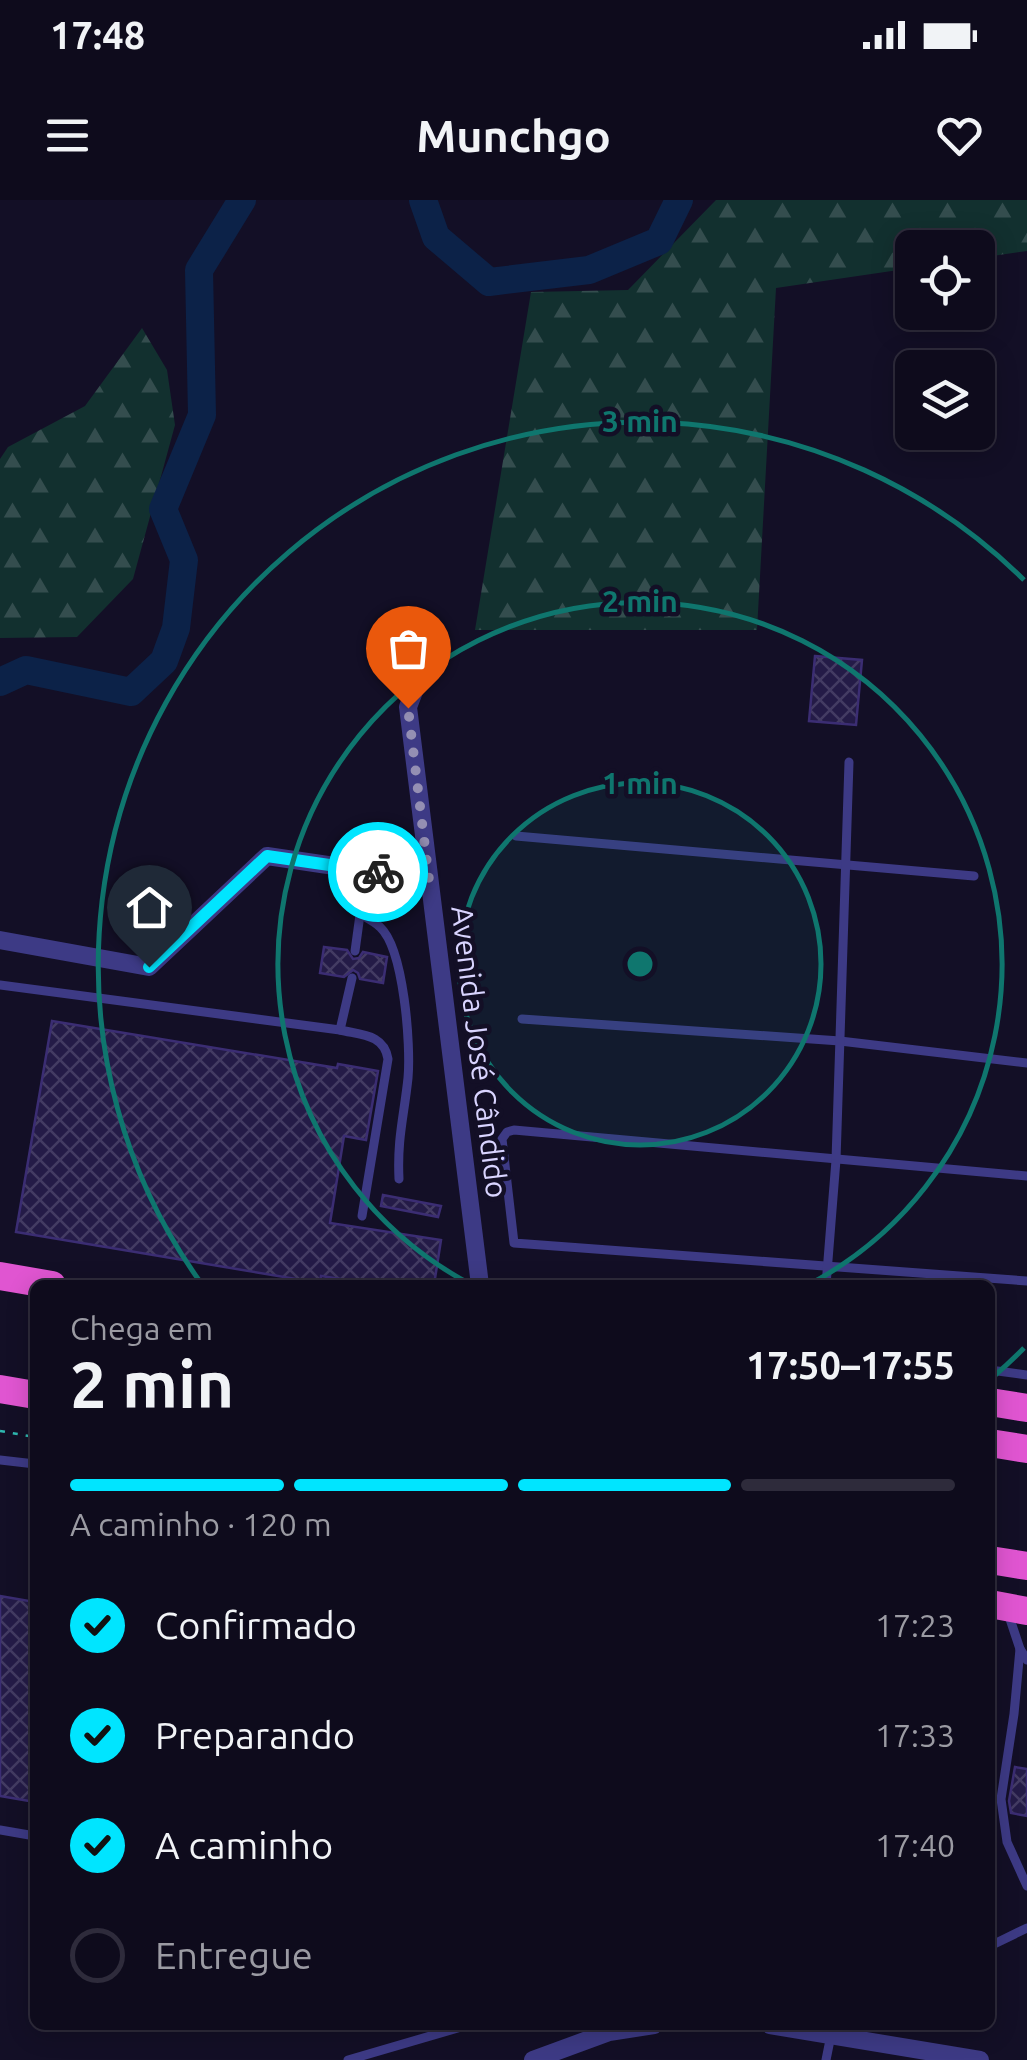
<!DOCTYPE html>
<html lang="pt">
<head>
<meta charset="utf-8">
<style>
	:root { --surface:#0e0b1c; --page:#171425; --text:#f1f3f6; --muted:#9b9ba3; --line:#2e2b3b; --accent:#00e5ff }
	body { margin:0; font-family:Ubuntu,sans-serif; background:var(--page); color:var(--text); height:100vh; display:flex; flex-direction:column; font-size:38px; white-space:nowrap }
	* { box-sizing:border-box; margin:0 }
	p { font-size:32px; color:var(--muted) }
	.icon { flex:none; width:55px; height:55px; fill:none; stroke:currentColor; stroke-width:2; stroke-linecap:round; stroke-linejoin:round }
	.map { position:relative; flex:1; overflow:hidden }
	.drawer { position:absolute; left:30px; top:1080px; width:965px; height:750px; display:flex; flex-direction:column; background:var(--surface); border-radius:15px; box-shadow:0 5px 25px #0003,0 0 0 2px var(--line) }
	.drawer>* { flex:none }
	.tools { position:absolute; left:895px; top:30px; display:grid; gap:20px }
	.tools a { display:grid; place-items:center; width:100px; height:100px; border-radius:15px; background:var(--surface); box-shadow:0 5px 25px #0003,0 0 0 2px var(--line); font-size:50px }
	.pin { position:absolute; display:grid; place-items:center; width:85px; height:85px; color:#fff; margin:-102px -42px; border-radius:50% 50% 50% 0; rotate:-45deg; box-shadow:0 0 10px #0007 }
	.pin .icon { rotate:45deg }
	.courier { position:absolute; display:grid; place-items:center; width:100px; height:100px; margin:-50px; border:8px solid #00e5ff; border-radius:50%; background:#fff; color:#222; box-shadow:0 2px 12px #0007 }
	.summary em { font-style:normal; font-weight:600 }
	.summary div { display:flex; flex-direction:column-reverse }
	.summary { display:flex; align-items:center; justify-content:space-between; height:170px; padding:0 40px }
	h1 { font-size:65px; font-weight:600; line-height:75px }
	.bar { display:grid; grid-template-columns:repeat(4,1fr); gap:15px 10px; align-content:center; height:120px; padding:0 40px }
	.bar i { height:12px; border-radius:8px; background:var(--line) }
	.bar .current { background:var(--accent) }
	.bar p { grid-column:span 4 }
	ol { padding:0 40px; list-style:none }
	li { display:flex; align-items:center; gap:30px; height:110px }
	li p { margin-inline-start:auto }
	li .icon { padding:10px; border-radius:50%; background:var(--accent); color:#111; stroke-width:4 }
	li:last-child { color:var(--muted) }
	li i { width:55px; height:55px; border:5px solid var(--line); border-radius:50% }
	.status { display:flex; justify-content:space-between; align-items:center; height:70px; padding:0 50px; background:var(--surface); direction:ltr }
	.status svg { height:28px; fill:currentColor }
	header { display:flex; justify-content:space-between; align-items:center; height:130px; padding:0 40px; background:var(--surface); font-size:45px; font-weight:600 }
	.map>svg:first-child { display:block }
	.forest { fill:url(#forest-firs) }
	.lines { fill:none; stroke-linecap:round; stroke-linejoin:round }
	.river { stroke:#0c2248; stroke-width:28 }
	.building { fill:url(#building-cross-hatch); stroke:#3b2d73; stroke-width:2.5 }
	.path { stroke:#2fb8b0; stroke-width:2.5; stroke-dasharray:5 8; stroke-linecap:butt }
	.service { stroke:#3d3a85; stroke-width:9 }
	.minor { stroke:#3d3a85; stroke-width:18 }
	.trunk { stroke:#e055d1; stroke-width:28 }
	.done { stroke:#948fb3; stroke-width:10; stroke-dasharray:0 18 }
	.route { stroke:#00e5ff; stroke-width:12 }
	.ring { fill:none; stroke:#0f766e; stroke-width:5 }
	.labels { text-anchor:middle; stroke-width:9; stroke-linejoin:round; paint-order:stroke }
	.street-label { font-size:30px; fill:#d9d4ff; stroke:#130f26 }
	.centre { fill:#0f766e; stroke:#130f26; stroke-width:5 }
	.ring-label { font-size:30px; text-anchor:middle; font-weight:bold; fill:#0f766e; stroke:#130f26; stroke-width:9; stroke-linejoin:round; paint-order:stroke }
</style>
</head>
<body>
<div class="status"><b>17:48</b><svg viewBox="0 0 49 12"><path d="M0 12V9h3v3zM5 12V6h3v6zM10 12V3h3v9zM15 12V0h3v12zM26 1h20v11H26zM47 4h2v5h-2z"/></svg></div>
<header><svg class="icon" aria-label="menu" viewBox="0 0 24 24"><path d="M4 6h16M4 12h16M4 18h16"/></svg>Munchgo<svg class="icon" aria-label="heart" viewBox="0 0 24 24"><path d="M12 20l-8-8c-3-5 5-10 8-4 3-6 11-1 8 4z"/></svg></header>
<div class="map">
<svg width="1027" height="1860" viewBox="0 0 1027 1860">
	<defs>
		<pattern id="forest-firs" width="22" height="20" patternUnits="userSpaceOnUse" patternTransform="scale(2.5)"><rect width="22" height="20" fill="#12302f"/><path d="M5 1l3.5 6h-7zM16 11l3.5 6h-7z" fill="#344d4e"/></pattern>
		<pattern id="building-cross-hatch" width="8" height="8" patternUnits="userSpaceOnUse" patternTransform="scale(2.5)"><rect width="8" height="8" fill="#241b47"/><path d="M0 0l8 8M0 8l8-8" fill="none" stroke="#433b63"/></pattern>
	</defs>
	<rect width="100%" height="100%" fill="#130f26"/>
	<g class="forest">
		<polygon points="716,0 1027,0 1027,51 978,58 978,48 912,48 912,68 776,88 757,430 475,430 531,92 628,90"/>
		<polygon points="142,128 167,170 175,225 133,379 77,437 0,438 0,259 8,247 85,206"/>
	</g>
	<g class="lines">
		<g class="river">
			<polyline points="423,0 436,37 489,82 589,70 659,41 679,0"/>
			<polyline points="0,482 26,470 131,492 164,461 176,428 184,360 163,309 202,215 199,70 242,0"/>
		</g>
	</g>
	<g class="building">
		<polygon points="815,456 862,460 856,525 809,521"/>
		<polygon points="324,747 347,750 353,759 359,758 363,752 387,757 383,783 360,779 358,773 353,770 344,777 320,773"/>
		<polygon points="52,821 337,868 338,864 378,871 366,940 344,936 330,1023 441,1040 434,1085 379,1085 321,1076 320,1083 16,1032"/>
		<polygon points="383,995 441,1006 438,1017 381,1006"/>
		<polygon points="0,1396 35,1402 35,1602 0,1596"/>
		<polygon points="1015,1567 1027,1569 1027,1616 1011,1613 1009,1601"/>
	</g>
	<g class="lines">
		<polyline class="path" points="0,1231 35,1237"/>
		<g class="service">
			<polyline points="516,636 974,676"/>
			<path d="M360,714C367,718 375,722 380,727C404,749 411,846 408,878C404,916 397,939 399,979"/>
			<polyline points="355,751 366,671"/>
			<polyline points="0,785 340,830 352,778"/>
			<polyline points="522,819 840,841 1027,863"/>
			<path d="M340,830C361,835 384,834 388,859L362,1016"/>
			<polyline points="1027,976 514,930 507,932 502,939 514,1043 1027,1081"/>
			<polyline points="826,1085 836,960 849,562"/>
			<polyline points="990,1170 1027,1175"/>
			<polyline points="0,1260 35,1264"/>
			<polyline points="1007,1410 1020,1449 1027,1460"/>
			<polyline points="1020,1449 1014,1514 1001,1599 1007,1642 1027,1686"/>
			<polyline points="0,1630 35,1636"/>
			<polyline points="990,1746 1027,1728"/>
			<polyline points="348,1860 468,1825"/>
			<polyline points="826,1860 831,1835"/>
		</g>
		<g class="minor">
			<polyline points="428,455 408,507 480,1085"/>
			<polyline points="0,740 149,767 267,656 429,680"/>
			<polyline points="770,1825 980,1860"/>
			<polyline points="533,1860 609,1832 654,1825"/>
		</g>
		<g class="trunk">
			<polyline points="0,1076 52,1085"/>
			<polyline points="0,1189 35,1195"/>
			<polyline points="990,1202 1027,1208"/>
			<polyline points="990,1243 1027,1249"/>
			<polyline points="990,1360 1027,1366"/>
			<polyline points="990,1404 1027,1411"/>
		</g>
	</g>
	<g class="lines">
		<polyline class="done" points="378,672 429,680 408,508"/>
		<polyline class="route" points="149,767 267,656 378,672"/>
	</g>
	<circle cx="640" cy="764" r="181" fill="#0f766e" fill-opacity=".12"/>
	<g class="ring">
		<circle cx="640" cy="764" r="181"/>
		<path d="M470 1084A362 362 0 1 1 810 1084"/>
		<path d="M1024 1148A543 543 0 0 1 993 1177M201 1083A543 543 0 0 1 1024 380"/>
	</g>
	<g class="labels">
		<g class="street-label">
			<text transform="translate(479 852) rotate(83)" y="10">Avenida José Cândido</text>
		</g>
	</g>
	<circle cx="640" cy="764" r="15" class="centre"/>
	<g class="ring-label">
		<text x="640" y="232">3 min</text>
		<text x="640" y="412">2 min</text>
		<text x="640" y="594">1 min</text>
	</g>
</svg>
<div class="tools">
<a><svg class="icon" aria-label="locate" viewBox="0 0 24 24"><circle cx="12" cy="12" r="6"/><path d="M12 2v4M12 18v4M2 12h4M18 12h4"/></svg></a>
<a><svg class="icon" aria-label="layers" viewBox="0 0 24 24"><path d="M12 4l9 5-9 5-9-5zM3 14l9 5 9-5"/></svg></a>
</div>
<div class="pin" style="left:408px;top:508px;background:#ea580c"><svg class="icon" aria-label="bag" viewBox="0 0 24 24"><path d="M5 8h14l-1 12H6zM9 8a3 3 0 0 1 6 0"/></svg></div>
<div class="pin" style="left:149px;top:767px;background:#1f2937"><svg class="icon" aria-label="home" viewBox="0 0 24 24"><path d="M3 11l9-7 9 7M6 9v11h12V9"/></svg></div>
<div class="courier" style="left:378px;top:672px"><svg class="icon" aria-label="bike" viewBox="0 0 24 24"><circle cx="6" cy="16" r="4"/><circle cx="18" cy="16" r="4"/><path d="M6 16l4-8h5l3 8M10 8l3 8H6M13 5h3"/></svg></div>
<section class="drawer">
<div class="summary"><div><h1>2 min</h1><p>Chega em</p></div><em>17:50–17:55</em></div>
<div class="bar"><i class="current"></i><i class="current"></i><i class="current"></i><i></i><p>A caminho · 120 m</p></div>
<ol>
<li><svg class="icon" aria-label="check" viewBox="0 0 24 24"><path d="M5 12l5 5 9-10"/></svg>Confirmado<p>17:23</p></li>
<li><svg class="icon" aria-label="check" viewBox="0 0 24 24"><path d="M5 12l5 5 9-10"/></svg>Preparando<p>17:33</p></li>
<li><svg class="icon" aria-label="check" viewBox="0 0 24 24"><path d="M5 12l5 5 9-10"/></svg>A caminho<p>17:40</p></li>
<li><i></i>Entregue</li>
</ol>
</section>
</div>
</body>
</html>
